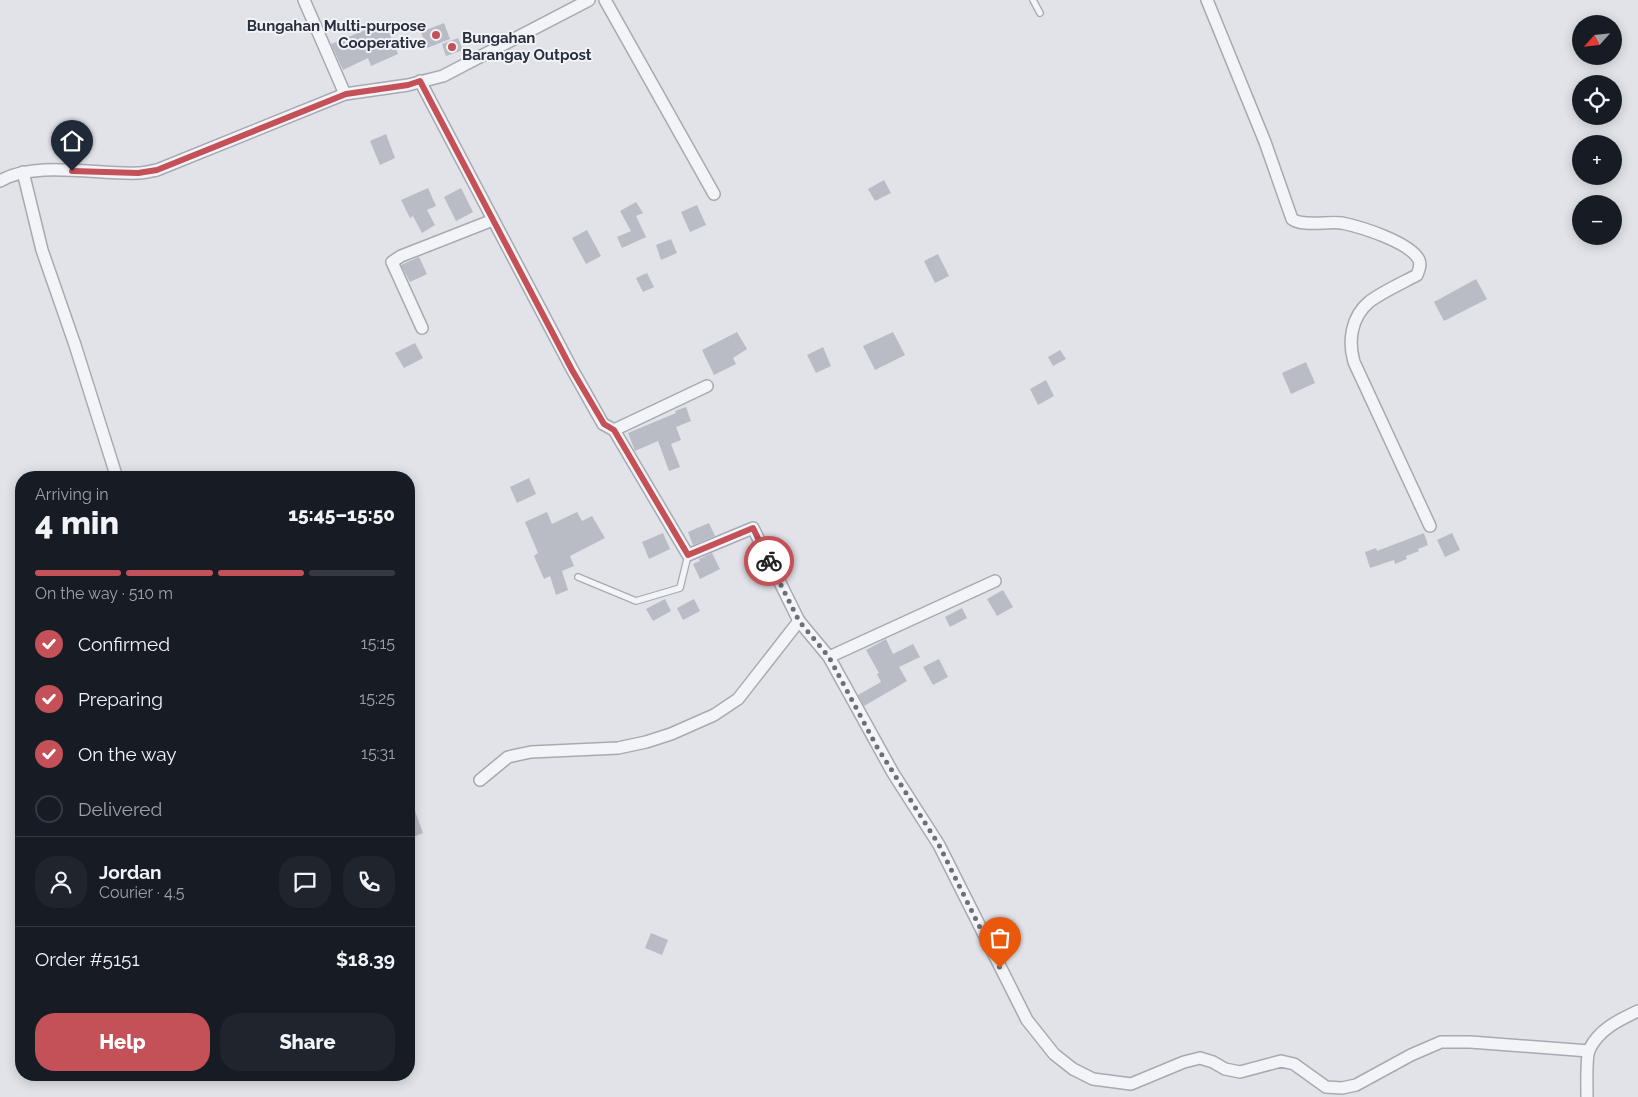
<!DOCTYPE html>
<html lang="en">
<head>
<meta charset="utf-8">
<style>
	:root { --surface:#171b24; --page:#20242c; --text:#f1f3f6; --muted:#9ea1a6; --line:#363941; --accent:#c45058 }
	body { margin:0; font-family:Raleway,sans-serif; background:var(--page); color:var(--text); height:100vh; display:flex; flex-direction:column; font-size:19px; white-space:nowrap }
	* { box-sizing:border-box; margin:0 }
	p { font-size:16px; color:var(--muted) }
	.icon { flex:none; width:28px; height:28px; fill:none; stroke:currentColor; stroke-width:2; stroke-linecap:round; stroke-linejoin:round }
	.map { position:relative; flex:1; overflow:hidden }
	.drawer { position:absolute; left:15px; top:471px; width:400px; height:610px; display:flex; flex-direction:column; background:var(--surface); border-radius:20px; box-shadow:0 2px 12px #0003 }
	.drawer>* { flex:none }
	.needle { width:32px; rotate:243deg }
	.fabs { position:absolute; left:1572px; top:15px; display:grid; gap:10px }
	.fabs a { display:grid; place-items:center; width:50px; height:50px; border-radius:50%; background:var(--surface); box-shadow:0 2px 12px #0003; font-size:25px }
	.pin { position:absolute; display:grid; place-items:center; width:42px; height:42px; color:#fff; margin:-51px -21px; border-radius:50% 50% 50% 0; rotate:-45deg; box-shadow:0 0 5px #0007 }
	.pin .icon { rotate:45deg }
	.courier { position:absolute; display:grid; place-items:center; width:50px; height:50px; margin:-25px; border:4px solid #c45058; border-radius:50%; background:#fff; color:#222; box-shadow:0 1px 6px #0007 }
	.summary em { font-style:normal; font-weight:800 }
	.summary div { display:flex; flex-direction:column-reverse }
	.summary { display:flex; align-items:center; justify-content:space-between; height:85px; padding:0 20px }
	h1 { font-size:32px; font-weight:800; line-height:38px }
	.bar { display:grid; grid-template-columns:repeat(4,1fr); gap:8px 5px; align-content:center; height:60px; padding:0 20px }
	.bar i { height:6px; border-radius:4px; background:var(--line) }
	.bar .active { background:var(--accent) }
	.bar p { grid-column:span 4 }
	.line { display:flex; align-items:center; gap:12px; padding:0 20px; border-top:1px solid var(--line) }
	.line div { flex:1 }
	.round { display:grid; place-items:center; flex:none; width:52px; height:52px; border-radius:20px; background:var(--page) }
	ol { padding:0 20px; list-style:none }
	li { display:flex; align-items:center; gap:15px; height:55px }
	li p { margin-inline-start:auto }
	li .icon { padding:5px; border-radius:50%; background:var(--accent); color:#fff; stroke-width:4 }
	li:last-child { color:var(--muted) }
	li i { width:28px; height:28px; border:2px solid var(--line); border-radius:50% }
	.cta { display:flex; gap:10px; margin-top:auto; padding:10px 20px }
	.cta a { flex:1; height:58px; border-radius:20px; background:var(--accent); color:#fff; font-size:20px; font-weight:800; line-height:58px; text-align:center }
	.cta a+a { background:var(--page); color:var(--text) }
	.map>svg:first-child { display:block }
	.building { fill:#b9bcc5 }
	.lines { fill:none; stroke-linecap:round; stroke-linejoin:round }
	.lane-casing { stroke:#a7aab2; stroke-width:8 }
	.street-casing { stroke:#a7aab2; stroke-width:14 }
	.lane { stroke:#f3f4f7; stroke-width:5.5 }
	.street { stroke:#f3f4f7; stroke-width:11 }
	.done { stroke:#6b6f7a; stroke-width:5; stroke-dasharray:0 9 }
	.route { stroke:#c45058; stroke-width:6 }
	.poi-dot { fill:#c45058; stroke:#f0f2f6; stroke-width:2 }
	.labels { text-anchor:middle; stroke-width:4; stroke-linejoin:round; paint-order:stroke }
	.poi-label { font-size:15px; font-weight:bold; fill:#2b303f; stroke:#f0f2f6; text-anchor:end }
</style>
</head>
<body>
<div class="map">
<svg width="1638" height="1097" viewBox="0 0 1638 1097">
	<rect width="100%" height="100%" fill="#e1e3e8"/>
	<g class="building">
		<polygon points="385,22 398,54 371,66 368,58 343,70 331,44"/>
		<polygon points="444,23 450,39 427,48 421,32"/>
		<polygon points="458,38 463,50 446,56 442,44"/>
		<polygon points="386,134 395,158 380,165 370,141"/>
		<polygon points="884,180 891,193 875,201 868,189"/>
		<polygon points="428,188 436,206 427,210 435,225 422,233 413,216 410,218 401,200"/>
		<polygon points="461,188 473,212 456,221 444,197"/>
		<polygon points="636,202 643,213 636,216 646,237 622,248 617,237 631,231 620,211"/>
		<polygon points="697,205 706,225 690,232 681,212"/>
		<polygon points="587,230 601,256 586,264 572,238"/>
		<polygon points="671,239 677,253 661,260 656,245"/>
		<polygon points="938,254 949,276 935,283 924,261"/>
		<polygon points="419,257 427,274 410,282 401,265"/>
		<polygon points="647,273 654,287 643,292 636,278"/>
		<polygon points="1476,279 1487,299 1444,321 1434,302"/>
		<polygon points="737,332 747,349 733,358 736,364 714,375 702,350"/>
		<polygon points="893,332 905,355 875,370 863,346"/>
		<polygon points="415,343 423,358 404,368 395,353"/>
		<polygon points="823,347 831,366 816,373 807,355"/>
		<polygon points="1060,350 1066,359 1053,366 1048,357"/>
		<polygon points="1306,362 1315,383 1291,394 1282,373"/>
		<polygon points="1046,380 1054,396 1038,405 1030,389"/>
		<polygon points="686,407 691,421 676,427 681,440 671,444 680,467 669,471 658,441 635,451 628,433 676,413 675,411"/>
		<polygon points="529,478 536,494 517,503 510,487"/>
		<polygon points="547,512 552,524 577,512 582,521 592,516 605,538 570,556 574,566 562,571 568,590 556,595 550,576 544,579 534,556 538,553 525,522"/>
		<polygon points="709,523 715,536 693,545 688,532"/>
		<polygon points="663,533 670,549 649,559 642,542"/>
		<polygon points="1424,533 1428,545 1418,549 1419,551 1406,556 1407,559 1395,564 1394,560 1370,568 1365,552 1376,548 1377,551"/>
		<polygon points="1452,533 1460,550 1445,557 1437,540"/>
		<polygon points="712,553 720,569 700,579 693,564 700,561 699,559"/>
		<polygon points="1003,590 1013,607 997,616 987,599"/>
		<polygon points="665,599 671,611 653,621 646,609"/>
		<polygon points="694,599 700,611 683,620 677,608"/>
		<polygon points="962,608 967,618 950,627 945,617"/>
		<polygon points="886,639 893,654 913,644 920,657 899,667 907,681 864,706 858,695 881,682 877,674 879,673 866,650"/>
		<polygon points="939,659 948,677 933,685 923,667"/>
		<polygon points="410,797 423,833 409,839 409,798"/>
		<polygon points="651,933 668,940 662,955 645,948"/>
	</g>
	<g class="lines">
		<g class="lane-casing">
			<g id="lane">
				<polyline points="1033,0 1040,13"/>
				<polyline points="578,577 636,601 680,588 688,555"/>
			</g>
		</g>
		<g class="street-casing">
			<g id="street">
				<polyline points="304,0 345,94"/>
				<polyline points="605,0 714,194"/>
				<path d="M1207,0L1265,142L1292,219C1302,227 1328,221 1342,223C1361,227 1410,242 1419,260C1421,265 1419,270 1417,275C1402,283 1382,292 1369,302C1351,317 1348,342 1354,362L1430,526"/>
				<polyline points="420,81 572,369 603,424 614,430 688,555 753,528 799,621 829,657 893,773 939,845 1027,1020 1054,1054 1073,1069 1093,1079 1131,1084 1184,1062 1200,1058 1213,1062 1225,1069 1240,1072 1281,1061 1294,1064 1326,1087 1342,1088 1356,1085 1411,1055 1441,1042 1470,1042 1589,1051"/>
				<polyline points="23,172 42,250 75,345 117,478"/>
				<path d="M0,181C35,160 98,175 138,173C144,173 151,171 157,170L345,94L408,85L443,76L589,0"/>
				<polyline points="422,328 392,262 401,256 493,220"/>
				<polyline points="614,430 707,386"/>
				<polyline points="829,657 995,581"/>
				<polyline points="480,780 508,757 531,752 618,748 646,742 671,734 714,715 738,699 799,621"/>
				<path d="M1587,1097C1587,1087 1586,1057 1589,1050C1599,1029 1619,1020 1638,1011"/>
			</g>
		</g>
		<use href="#lane" class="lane"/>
		<use href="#street" class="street"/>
	</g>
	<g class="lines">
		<polyline class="done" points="769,561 799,621 829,657 877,747 939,845 1000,968"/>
		<polyline class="route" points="72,171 138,173 157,170 346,94 408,85 420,81 572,370 604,424 614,430 688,555 753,528 769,561"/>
	</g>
	<g class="poi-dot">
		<circle cx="436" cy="35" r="5"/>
		<circle cx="452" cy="47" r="5"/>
	</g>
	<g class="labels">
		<g class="poi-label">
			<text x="426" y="31">Bungahan Multi-purpose<tspan x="426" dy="17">Cooperative</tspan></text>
			<text x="462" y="43" text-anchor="start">Bungahan<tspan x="462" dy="17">Barangay Outpost</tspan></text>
		</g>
	</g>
</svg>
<div class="fabs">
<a><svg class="needle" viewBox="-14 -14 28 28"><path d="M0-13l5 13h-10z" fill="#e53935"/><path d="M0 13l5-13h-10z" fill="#9ea1a6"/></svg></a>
<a><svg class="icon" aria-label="locate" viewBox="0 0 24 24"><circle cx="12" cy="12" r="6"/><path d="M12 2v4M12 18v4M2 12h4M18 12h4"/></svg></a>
<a>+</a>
<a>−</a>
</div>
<div class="pin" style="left:1000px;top:968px;background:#ea580c"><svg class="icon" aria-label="bag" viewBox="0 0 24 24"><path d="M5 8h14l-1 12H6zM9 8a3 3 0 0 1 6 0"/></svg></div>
<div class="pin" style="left:72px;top:171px;background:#1f2937"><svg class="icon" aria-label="home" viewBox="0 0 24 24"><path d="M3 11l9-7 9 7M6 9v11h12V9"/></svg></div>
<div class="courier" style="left:769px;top:561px"><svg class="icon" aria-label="bike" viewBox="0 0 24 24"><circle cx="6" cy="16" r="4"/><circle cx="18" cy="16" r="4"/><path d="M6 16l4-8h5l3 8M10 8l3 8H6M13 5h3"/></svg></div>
<section class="drawer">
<div class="summary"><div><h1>4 min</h1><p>Arriving in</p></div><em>15:45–15:50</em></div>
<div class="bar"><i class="active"></i><i class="active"></i><i class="active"></i><i></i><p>On the way · 510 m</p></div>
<ol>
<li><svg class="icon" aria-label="check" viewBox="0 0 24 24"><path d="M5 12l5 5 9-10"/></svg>Confirmed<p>15:15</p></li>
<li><svg class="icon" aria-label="check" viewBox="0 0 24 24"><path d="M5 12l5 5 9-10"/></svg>Preparing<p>15:25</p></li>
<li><svg class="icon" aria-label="check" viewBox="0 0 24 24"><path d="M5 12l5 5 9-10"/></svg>On the way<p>15:31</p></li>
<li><i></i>Delivered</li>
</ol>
<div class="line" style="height:90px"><a class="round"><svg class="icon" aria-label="person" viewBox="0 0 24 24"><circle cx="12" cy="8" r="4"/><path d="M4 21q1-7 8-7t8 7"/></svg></a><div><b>Jordan</b><p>Courier · 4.5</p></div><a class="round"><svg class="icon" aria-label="chat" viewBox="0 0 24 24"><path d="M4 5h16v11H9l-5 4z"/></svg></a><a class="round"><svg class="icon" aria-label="phone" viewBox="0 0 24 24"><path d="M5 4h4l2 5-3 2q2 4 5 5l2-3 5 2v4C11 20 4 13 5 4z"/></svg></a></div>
<div class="line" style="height:65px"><div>Order #5151</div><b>$18.39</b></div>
<div class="cta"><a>Help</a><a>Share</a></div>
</section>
</div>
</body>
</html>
